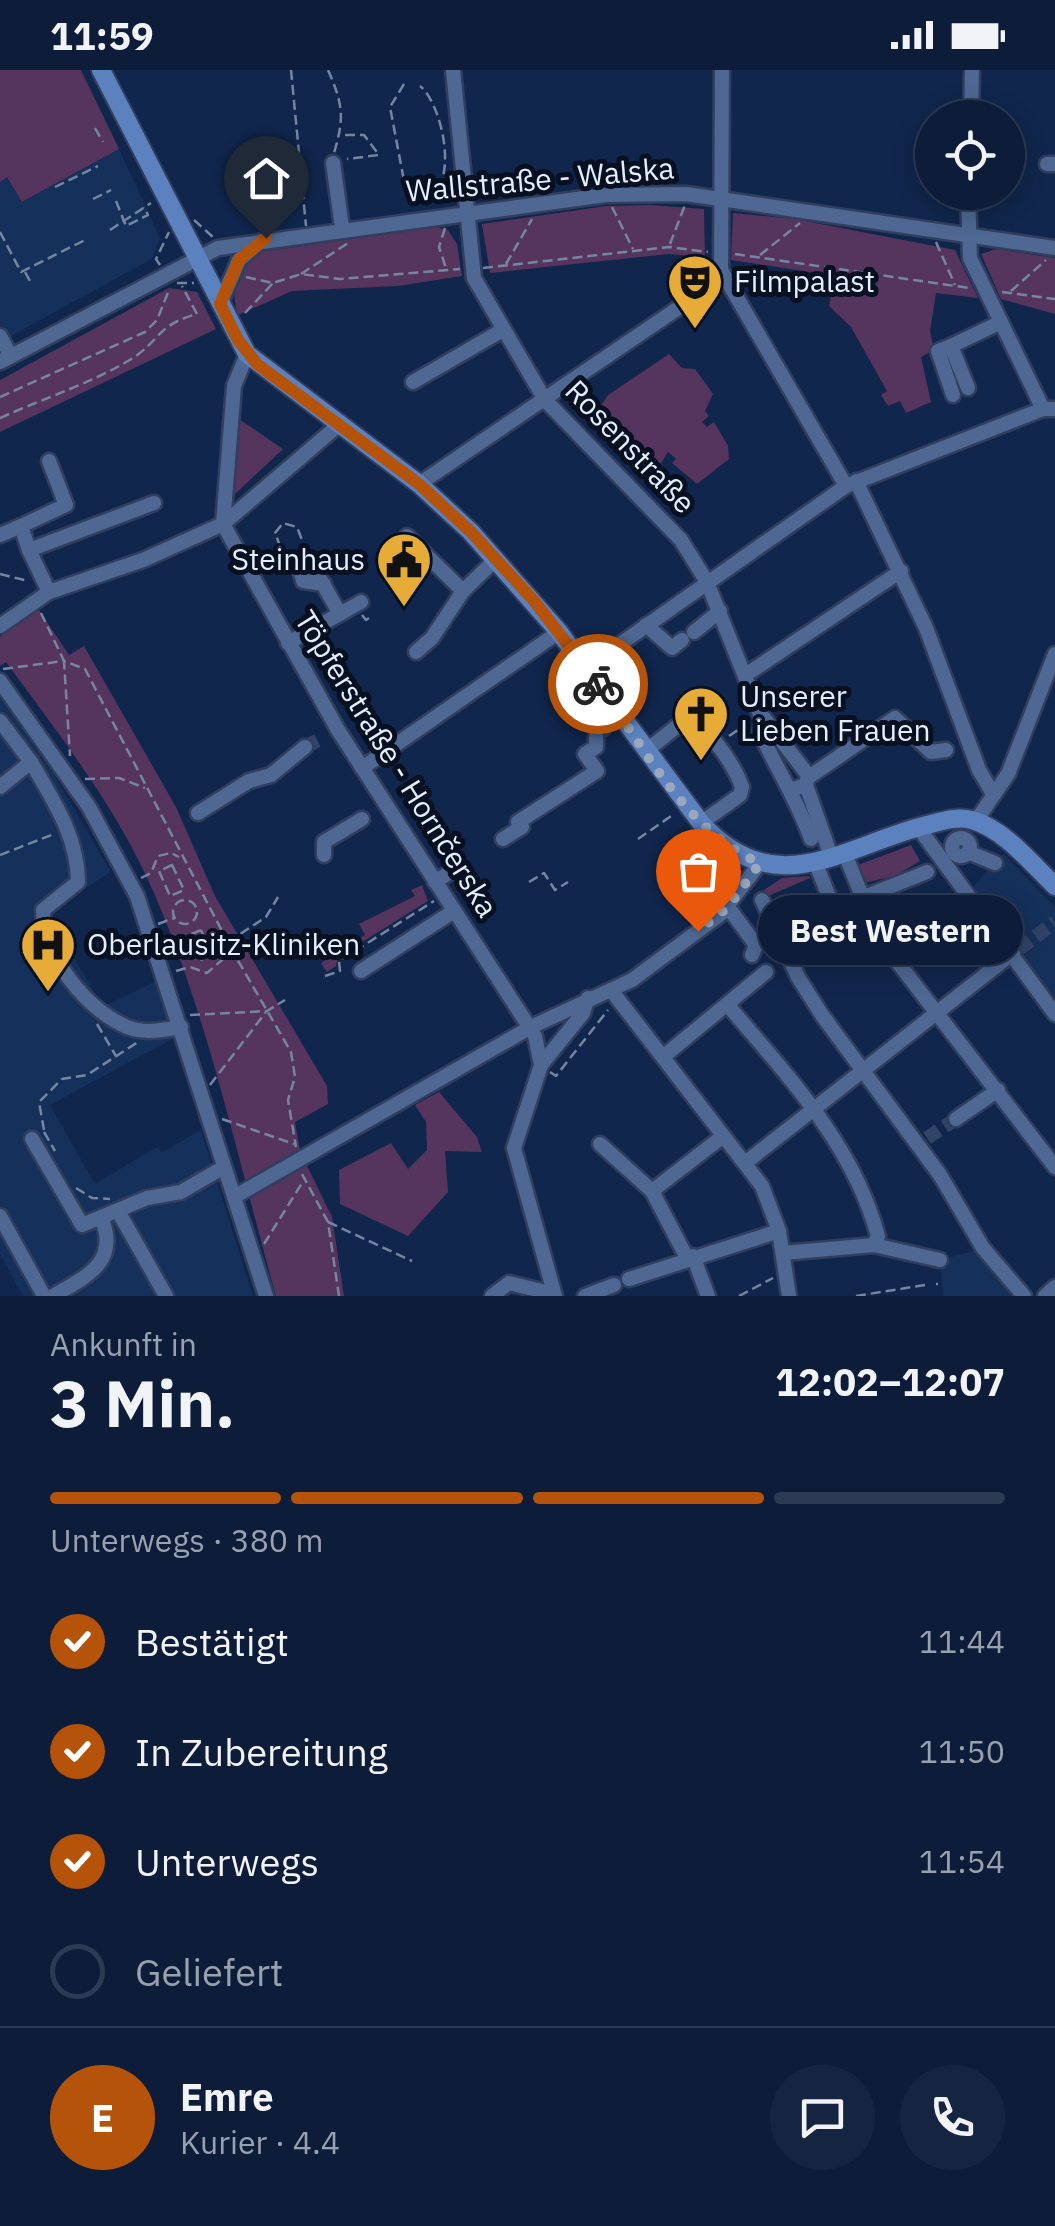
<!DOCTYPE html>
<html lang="de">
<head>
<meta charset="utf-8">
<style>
	:root { --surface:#0c1c39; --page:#152541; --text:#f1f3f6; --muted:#9aa1ae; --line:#2c3a53; --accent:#b45309 }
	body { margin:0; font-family:"IBM Plex Sans",sans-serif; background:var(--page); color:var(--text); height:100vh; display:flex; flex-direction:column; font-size:38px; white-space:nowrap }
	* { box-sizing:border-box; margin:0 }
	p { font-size:32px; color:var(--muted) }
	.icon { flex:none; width:55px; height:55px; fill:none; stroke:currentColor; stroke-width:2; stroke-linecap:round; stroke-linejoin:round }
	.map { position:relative; height:1226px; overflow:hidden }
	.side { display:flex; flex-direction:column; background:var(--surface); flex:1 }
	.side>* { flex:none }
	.buttons { position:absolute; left:915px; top:30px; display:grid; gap:20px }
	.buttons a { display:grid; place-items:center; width:110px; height:110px; border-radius:50%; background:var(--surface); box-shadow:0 5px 25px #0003,0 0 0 2px var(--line); font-size:50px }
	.pin { position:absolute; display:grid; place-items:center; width:85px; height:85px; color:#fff; margin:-102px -42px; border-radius:50% 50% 50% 0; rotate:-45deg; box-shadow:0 0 10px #0007 }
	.pin .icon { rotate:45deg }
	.courier { position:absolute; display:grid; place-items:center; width:100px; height:100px; margin:-50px; border:8px solid #b45309; border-radius:50%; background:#fff; color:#222; box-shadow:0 2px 12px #0007 }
	.bubble { position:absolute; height:70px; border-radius:35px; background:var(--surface); box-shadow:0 5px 25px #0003,0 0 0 2px var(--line); font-size:32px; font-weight:800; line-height:70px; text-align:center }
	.headline em { font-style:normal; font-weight:800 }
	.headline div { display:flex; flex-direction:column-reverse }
	.headline { display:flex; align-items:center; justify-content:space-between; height:170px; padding:0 50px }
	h1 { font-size:65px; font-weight:800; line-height:75px }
	.bar { display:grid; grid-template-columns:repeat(4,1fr); gap:15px 10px; align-content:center; height:120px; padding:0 50px }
	.bar i { height:12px; border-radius:8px; background:var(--line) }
	.bar .on { background:var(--accent) }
	.bar p { grid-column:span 4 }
	.line { display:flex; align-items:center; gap:25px; padding:0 50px; border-top:2px solid var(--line) }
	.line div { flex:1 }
	.round { display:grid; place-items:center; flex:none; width:105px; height:105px; border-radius:52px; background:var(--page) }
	ol { padding:0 50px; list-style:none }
	li { display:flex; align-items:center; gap:30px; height:110px }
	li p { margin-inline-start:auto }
	li .icon { padding:10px; border-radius:50%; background:var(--accent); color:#fff; stroke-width:4 }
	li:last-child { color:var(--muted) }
	li i { width:55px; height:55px; border:5px solid var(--line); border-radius:50% }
	.status { display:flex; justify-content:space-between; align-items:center; height:70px; padding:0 50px; background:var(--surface); direction:ltr }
	.status svg { height:28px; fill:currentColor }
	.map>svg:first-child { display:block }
	.built { fill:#15305a }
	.green { fill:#55355d }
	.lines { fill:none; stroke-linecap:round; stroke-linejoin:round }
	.minor-tunnel { stroke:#304467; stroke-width:14; stroke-dasharray:14 7; stroke-linecap:butt }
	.minor-casing { stroke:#323e5d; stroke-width:19 }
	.major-casing { stroke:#323e5d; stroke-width:22 }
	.path { stroke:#7686a1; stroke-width:2.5; stroke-dasharray:10 5; stroke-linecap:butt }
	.minor { stroke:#4e6893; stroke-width:14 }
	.major { stroke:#5b81bf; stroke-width:18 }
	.done { stroke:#9aa8bf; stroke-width:10; stroke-dasharray:0 18 }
	.route { stroke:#b45309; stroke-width:12 }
	.labels { text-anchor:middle; stroke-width:10; stroke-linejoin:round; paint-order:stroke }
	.street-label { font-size:30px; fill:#e4eefd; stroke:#071021 }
	.poi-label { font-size:30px; fill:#e4eefd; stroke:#071021; text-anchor:start }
</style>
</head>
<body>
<div class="status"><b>11:59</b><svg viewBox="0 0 49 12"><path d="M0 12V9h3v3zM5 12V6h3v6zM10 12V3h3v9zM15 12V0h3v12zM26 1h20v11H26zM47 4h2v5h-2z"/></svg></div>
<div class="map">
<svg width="1055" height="1226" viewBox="0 0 1055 1226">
	<rect width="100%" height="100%" fill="#10264c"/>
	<g class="built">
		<polygon points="119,79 160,168 152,189 0,272 0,112 6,107 23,132"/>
		<polygon points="0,628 53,703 111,802 47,842 103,937 156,911 174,968 50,1035 95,1114 157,1077 162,1082 201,1060 253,1226 23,1226 0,1184"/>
		<polygon points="1003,783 1055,837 1055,939 967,823"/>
		<polygon points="983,1178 1023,1226 943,1226 940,1190"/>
	</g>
	<g class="green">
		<polygon points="0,0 81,0 119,79 22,132 7,107 0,112"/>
		<polygon points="650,135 704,139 705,187 669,184 490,203 482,154 606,136"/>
		<polygon points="733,143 795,149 955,180 978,228 936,223 930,261 934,280 921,287 931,332 906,343 900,331 888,336 881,325 887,321 851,257 829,236 836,206 731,190"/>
		<path d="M435,157L448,160L457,174L462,206L398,216L292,221L238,245C229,218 238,198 260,182Z"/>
		<polygon points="996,179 1055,188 1055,244 1001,229 981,184"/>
		<polygon points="169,218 197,222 216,259 0,362 0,310"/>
		<polygon points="669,284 682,298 695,299 713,324 705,341 709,346 702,352 707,357 714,352 728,376 729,389 697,414 672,393 676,389 668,382 657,400 627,380 631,377 600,341 596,343 608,325"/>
		<polygon points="239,349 283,379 234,425"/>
		<path d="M39,540L69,585L84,576L176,737L215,826L327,1016L328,1034L295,1052L300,1081L332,1147L344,1226H276C238,1091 206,936 148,810C112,731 57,662 6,592L0,596V567Z"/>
		<polygon points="911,775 920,791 895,806 864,813 858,795"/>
		<polygon points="809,806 810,808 766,827 764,820 782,808"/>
		<polygon points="422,815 428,831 338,887 336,896 327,902 321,893 365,865 359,854 415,826 411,820"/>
		<polygon points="439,1022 477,1067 482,1082 445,1081 448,1122 408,1166 340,1134 339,1100 391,1073 408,1099 427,1080 426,1052 415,1035"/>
	</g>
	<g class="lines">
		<g class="minor-tunnel">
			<polyline points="596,666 613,654"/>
			<polyline points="305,677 322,668"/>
			<polyline points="1019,879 1055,852"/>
			<polyline points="927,1068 956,1049"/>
		</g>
		<g class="minor-casing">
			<g id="minor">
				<polyline points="453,0 474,208 545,330 681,470 707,512 762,649"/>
				<polyline points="722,0 721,200 846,416"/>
				<polyline points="971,48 972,0"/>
				<polyline points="333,93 342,157"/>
				<polyline points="1047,94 1055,94"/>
				<polyline points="968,122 970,188 1043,339"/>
				<polyline points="220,234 239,190 261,171"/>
				<polyline points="0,266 11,286"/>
				<polyline points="951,276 938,281 953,325"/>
				<polyline points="0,292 218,178 606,125 686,124 1055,178"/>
				<polyline points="413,312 501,261"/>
				<polyline points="968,318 951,276 1001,252"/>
				<polyline points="856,411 926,558 979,700 993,724"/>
				<polyline points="419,414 724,207"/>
				<polyline points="223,454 338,660 535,966 541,995 514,1078 555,1226"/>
				<polyline points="223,454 234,316 247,284"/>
				<polyline points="0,465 21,456"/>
				<polyline points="407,466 463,521"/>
				<polyline points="29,480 21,456 66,435 49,391"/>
				<polyline points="324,514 303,511 298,492 311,493 340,544"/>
				<polyline points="49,522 29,480 154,433"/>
				<polyline points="646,555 672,578 682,570"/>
				<polyline points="0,556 49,522 143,490 223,454 341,353"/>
				<polyline points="694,562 720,541"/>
				<polyline points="288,573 361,532"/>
				<polyline points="416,582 432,568 463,521 496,489"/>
				<polyline points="586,598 846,416 1043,339 1055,339"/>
				<polyline points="747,604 901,501"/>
				<polyline points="0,611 89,737 137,826 266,1226"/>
				<polyline points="0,651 31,692 0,717"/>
				<path d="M646,681L685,650C707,652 735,697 742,717L740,725L701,753"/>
				<path d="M31,692C53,730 78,767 78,812L43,840C43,886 85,938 127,957C145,964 163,960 181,957"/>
				<polyline points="362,698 559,562"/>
				<polyline points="809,707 895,648 931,682 946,680"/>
				<polyline points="806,715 832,789"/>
				<path d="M794,719L806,715L808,705L764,648L760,662C777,700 797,729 811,769"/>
				<polyline points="198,743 249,711 271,705 305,677"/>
				<polyline points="976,751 1008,704 1055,584"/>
				<polyline points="918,757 1055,944"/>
				<circle cx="961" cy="777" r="9"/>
				<polyline points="503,769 522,757 518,752 597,701 585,684 596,677 596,666"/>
				<polyline points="968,782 995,793"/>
				<polyline points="845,784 875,858 896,890 1055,1097"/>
				<polyline points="324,785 324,772 362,749"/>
				<polyline points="816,794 835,842"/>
				<polyline points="435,812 458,797"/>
				<polyline points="762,830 798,907 822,945 940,1105 983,1178 1024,1226"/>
				<polyline points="728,837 756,875"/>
				<polyline points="752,885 756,875 771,864 927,802"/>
				<polyline points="793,890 875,858"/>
				<polyline points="361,901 454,841"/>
				<polyline points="611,920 762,1116 779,1161 789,1226"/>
				<path d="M727,934C788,1007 852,1072 878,1166L874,1175"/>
				<polyline points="664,986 766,902"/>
				<polyline points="541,995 583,943 588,928"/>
				<polyline points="956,1049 998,1020"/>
				<polyline points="32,1069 82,1155 147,1128 181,1122 224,1097"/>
				<polyline points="600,1074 652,1121 687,1188"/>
				<polyline points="745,1093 1013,883"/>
				<polyline points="652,1121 722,1067"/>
				<polyline points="234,1127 531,957 632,910 721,844 760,793"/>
				<polyline points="118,1141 166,1226"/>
				<polyline points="0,1146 44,1226"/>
				<polyline points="783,1183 874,1175 940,1190"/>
				<polyline points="693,1186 708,1226"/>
				<polyline points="629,1209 779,1161"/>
				<path d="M53,1226C86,1207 119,1192 102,1150"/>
				<polyline points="492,1226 509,1213 554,1224"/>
				<polyline points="585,1226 614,1215"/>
				<polyline points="1045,1226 1055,1217"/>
			</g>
		</g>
		<g class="major-casing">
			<path id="major" d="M101,0L247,284L419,414L471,462L559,562L701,753C776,835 843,776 927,755C942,751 956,746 972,750C1004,759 1031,793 1055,816"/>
		</g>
		<g class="path">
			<polyline points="291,0 306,156"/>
			<path d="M328,0C344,36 344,49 334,83"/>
			<path d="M404,14L390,37L405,116L421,130C462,123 443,34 420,16"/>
			<polyline points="95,58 103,72"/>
			<polyline points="345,65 364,65 379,85 347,89"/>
			<polyline points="55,117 98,96"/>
			<polyline points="93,129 111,120"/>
			<polyline points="116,131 126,156 148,145 144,137"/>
			<polyline points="612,137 633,179"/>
			<polyline points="194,150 214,168"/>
			<polyline points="445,158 439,177 446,198"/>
			<polyline points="110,160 151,133"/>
			<polyline points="0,162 21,202 85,170"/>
			<polyline points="936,172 955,215"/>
			<polyline points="670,174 685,135"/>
			<polyline points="735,184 969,218"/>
			<polyline points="760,185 800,153"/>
			<polyline points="506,194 532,149"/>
			<polyline points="160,195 156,189 169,162"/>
			<polyline points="483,198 669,177 708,182"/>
			<polyline points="25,202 30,211"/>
			<polyline points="301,204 348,173"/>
			<polyline points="246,207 273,213 301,204 340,209 460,199"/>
			<polyline points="177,213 194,213"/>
			<polyline points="1011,221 1046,190"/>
			<polyline points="1002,222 1055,229"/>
			<polyline points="245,243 273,213"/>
			<polyline points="0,327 145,262 157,250 169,220"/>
			<path d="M0,348C42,329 89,314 128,291C162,271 154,256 197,244L182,216"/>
			<polyline points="286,491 275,463 283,453 297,457 305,478"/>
			<polyline points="0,504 28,511"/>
			<polyline points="41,543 64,591 85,599 233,882 291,982 295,1007 288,1030 296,1077"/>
			<polyline points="362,545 366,550 372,546"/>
			<polyline points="3,599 64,591 70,686"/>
			<polyline points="729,666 751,651"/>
			<polyline points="85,709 119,708 145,718"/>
			<polyline points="638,769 674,744"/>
			<polyline points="0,785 54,764"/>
			<polygon points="172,795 184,820 170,826 159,801"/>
			<polyline points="141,808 151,803 158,786 171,783 179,787"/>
			<polyline points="529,812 544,803 555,820 568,812"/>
			<circle cx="185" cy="842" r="12"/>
			<polyline points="158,854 174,848"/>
			<polygon points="201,860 212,885 198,891 187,866"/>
			<polyline points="228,872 266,847 278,827"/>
			<polyline points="176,901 190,897 207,903 230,883"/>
			<polyline points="325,906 340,901 339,891 434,831"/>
			<polyline points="190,945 267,941 285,930"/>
			<polyline points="97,954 116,986"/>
			<polyline points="550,1002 556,1006 608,940"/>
			<polyline points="210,1015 266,942"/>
			<polyline points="222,1049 294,1074"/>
			<polyline points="44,1060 39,1032 62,1009 87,1005 138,972"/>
			<polyline points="44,1062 55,1081"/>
			<polyline points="302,1104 328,1152 339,1226"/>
			<polyline points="76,1118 92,1128 110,1129"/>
			<polyline points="328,1152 412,1191"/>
			<polyline points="264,1174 302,1113"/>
			<polyline points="936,1214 938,1214"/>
			<polyline points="739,1226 773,1208"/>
			<polyline points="856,1226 925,1215"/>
		</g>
		<use href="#minor" class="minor"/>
		<use href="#major" class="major"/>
	</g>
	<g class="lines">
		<path class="done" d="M598,614C644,676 686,762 760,793L728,837L698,861"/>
		<polyline class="route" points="266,168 239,190 220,234 238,270 257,294 419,414 471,462 535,532 598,614"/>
	</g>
	<defs>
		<g id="theatre-pin" transform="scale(2.875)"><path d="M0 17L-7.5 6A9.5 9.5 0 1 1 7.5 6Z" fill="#e7ac37" stroke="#071021"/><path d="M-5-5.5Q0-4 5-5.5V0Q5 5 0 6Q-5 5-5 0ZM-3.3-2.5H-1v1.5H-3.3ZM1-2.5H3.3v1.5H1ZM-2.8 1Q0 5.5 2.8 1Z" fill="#111"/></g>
		<g id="civic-pin" transform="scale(2.875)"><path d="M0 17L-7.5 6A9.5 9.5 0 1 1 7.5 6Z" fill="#e7ac37" stroke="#071021"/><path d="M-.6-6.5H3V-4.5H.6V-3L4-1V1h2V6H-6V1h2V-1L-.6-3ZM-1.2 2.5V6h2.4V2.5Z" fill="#111"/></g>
		<g id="church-pin" transform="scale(2.875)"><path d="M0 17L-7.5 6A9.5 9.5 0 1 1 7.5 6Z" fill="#e7ac37" stroke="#071021"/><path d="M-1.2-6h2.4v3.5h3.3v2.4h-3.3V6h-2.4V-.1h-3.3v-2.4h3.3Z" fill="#111"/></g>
		<g id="hospital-pin" transform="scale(2.875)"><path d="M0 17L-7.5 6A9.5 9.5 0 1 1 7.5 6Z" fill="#e7ac37" stroke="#071021"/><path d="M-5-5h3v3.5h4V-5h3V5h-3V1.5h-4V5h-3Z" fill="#111"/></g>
	</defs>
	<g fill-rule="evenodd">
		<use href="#theatre-pin" x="695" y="212"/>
		<use href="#civic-pin" x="404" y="490"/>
		<use href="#church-pin" x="701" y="644"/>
		<use href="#hospital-pin" x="48" y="875"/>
	</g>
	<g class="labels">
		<g class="street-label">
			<text transform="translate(540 110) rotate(-5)" y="10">Wallstraße - Walska</text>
			<text transform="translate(630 377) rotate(46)" y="10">Rosenstraße</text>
			<text transform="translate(396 694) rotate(58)" y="10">Töpferstraße - Hornčerska</text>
		</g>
		<g class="poi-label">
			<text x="734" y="222">Filmpalast</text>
			<text x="365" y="500" text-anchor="end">Steinhaus</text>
			<text x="740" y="637">Unserer<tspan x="740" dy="34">Lieben Frauen</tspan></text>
			<text x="87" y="885">Oberlausitz-Kliniken</text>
		</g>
	</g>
</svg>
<div class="buttons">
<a><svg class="icon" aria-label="locate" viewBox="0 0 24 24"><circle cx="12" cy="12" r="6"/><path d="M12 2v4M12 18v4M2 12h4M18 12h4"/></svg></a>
</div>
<div class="pin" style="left:698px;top:861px;background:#ea580c"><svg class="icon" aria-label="bag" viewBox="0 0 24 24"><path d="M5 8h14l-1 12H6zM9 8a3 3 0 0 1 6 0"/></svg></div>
<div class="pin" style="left:266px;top:168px;background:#1f2937"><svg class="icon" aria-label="home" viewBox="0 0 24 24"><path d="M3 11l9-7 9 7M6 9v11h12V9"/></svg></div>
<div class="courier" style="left:598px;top:614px"><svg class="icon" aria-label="bike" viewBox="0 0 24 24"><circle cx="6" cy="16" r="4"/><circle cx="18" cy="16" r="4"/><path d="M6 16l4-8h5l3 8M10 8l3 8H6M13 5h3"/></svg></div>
<div class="bubble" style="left:758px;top:825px;width:265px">Best Western</div>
</div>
<section class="side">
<div class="headline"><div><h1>3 Min.</h1><p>Ankunft in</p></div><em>12:02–12:07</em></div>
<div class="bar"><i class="on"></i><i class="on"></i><i class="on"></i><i></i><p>Unterwegs · 380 m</p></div>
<ol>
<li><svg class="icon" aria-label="check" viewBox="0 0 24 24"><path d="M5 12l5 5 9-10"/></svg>Bestätigt<p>11:44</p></li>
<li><svg class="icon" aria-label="check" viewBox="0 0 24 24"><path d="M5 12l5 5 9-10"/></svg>In Zubereitung<p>11:50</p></li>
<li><svg class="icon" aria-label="check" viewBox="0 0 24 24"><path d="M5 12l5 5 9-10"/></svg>Unterwegs<p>11:54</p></li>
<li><i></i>Geliefert</li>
</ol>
<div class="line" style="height:180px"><b class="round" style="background:var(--accent);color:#fff">E</b><div><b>Emre</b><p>Kurier · 4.4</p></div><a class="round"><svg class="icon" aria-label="chat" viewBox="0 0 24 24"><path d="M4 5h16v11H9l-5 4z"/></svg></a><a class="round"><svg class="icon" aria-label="phone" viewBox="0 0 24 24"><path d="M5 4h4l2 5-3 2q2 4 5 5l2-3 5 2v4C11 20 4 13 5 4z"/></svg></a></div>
</section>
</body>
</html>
